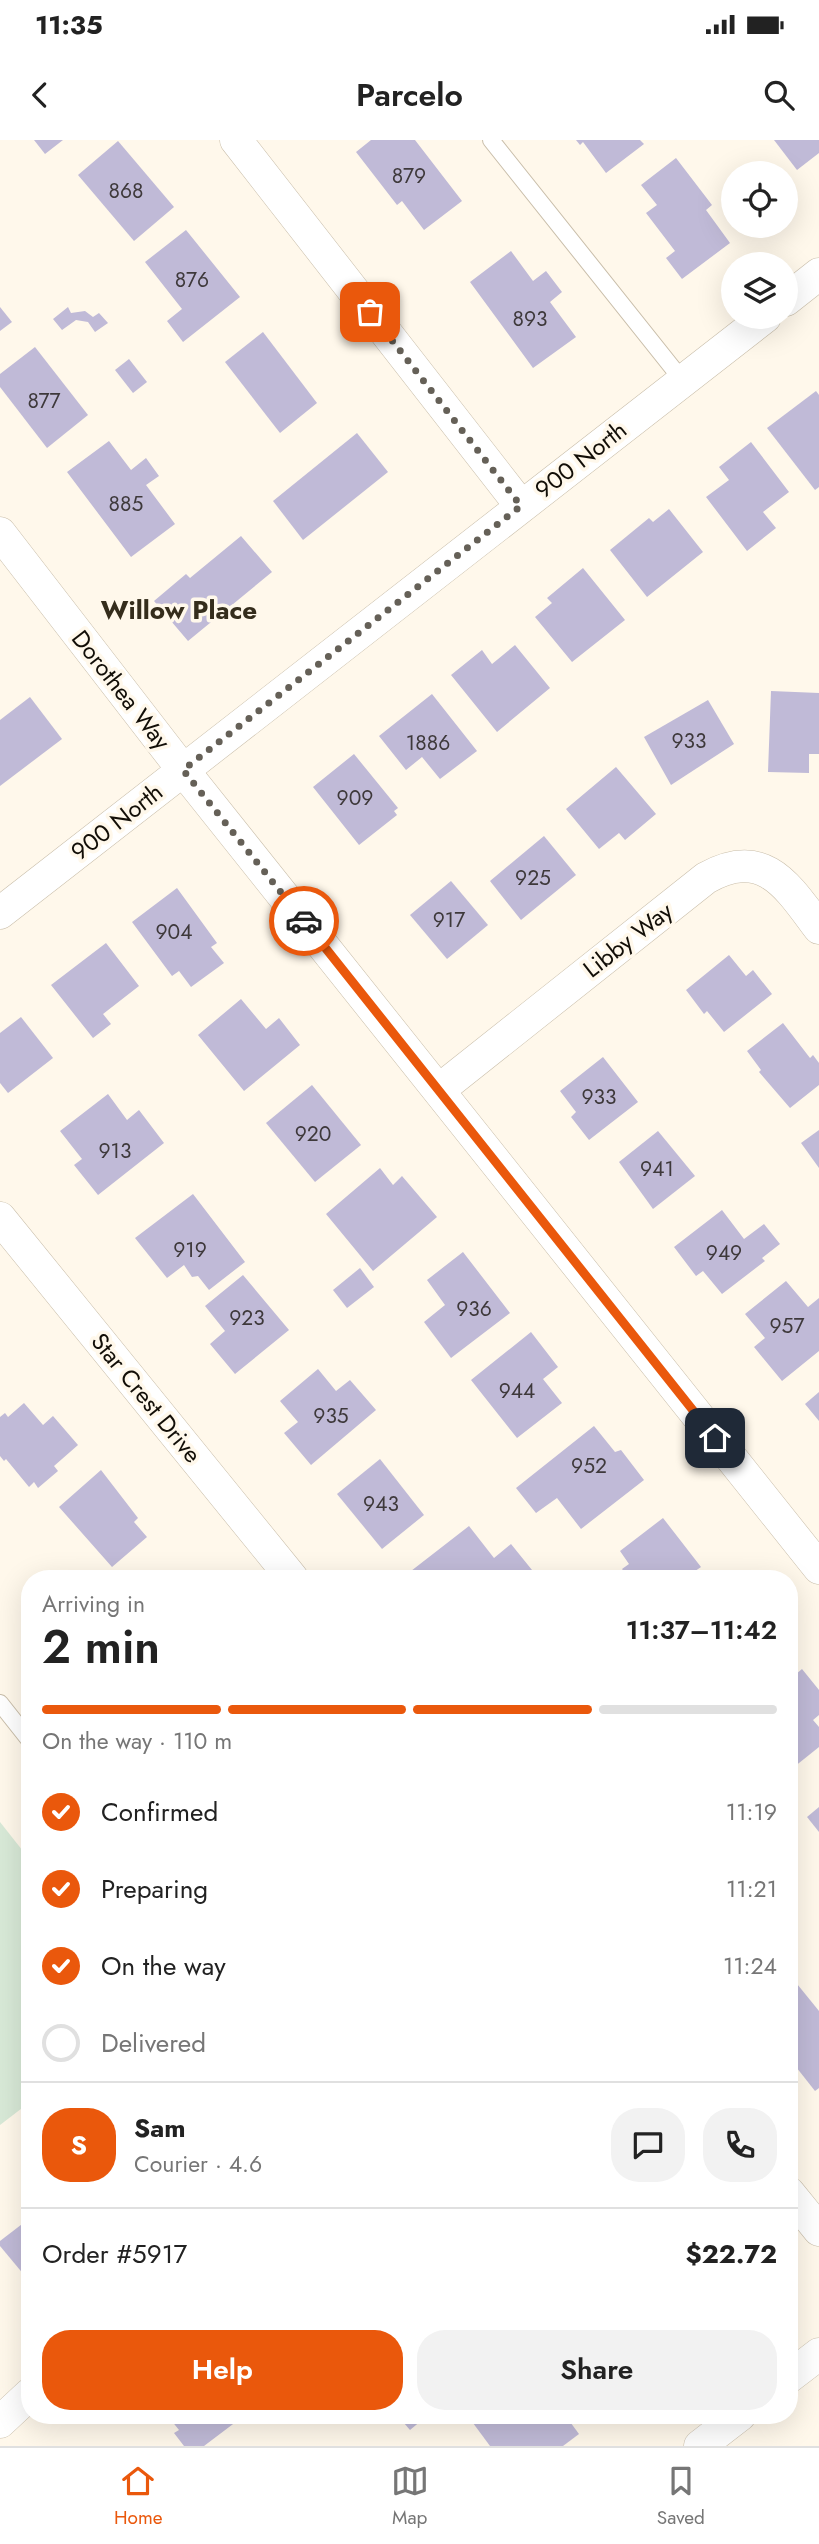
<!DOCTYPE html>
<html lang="en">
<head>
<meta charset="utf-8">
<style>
	:root { --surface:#fff; --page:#f2f2f2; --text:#222; --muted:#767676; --line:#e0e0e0; --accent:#ea580c }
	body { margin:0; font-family:Jost,sans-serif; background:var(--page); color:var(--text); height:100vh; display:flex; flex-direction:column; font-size:26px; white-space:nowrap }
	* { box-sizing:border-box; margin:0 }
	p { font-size:23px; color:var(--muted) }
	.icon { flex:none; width:38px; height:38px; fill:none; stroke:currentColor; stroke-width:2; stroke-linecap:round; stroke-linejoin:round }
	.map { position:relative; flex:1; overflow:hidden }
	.details { position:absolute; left:21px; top:1430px; width:777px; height:854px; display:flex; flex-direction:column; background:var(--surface); border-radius:28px; box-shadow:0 7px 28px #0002 }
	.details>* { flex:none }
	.tools { position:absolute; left:721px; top:21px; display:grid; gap:14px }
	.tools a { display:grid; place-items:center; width:77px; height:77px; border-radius:50%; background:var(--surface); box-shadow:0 7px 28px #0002; font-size:35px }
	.pin { position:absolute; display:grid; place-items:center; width:60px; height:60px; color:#fff; margin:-30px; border-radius:14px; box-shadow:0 4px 10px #0006 }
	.courier { position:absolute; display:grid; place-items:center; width:70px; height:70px; margin:-35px; border:5px solid #ea580c; border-radius:50%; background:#fff; color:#222; box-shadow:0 2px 9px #0007 }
	.head em { font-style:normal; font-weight:600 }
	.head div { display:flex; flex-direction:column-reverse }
	.head { display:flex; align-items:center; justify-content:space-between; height:119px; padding:0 21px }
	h1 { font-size:46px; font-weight:600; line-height:52px }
	.bar { display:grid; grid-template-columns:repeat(4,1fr); gap:10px 7px; align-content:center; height:84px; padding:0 21px }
	.bar i { height:9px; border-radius:5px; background:var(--line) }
	.bar .on { background:var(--accent) }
	.bar p { grid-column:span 4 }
	.line { display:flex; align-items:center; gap:18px; padding:0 21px; border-top:2px solid var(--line) }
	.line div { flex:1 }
	.round { display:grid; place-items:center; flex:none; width:74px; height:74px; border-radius:28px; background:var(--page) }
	ol { padding:0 21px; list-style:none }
	li { display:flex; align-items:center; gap:21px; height:77px }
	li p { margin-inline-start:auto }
	li .icon { padding:7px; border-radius:50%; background:var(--accent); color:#fff; stroke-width:4 }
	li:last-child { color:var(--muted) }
	li i { width:38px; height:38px; border:4px solid var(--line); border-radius:50% }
	.cta { display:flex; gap:14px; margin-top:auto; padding:14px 21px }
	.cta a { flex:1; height:80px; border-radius:28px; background:var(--accent); color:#fff; font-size:28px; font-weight:600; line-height:80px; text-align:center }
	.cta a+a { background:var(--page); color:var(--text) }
	.status { display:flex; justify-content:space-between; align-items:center; height:49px; padding:0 35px; background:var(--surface); direction:ltr }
	.status svg { height:19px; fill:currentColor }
	header { display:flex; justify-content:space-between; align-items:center; height:91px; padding:0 21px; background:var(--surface); font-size:32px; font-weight:600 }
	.tabs { display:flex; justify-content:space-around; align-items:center; height:98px; border-top:2px solid var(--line); background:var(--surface); font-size:19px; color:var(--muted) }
	.tabs a { display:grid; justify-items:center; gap:4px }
	.tabs .on { color:var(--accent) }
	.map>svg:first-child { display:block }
	.green { fill:#d8e9d7 }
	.building { fill:#c0bad7 }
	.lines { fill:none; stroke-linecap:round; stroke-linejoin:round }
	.service-casing { stroke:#c9beaa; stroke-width:18 }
	.minor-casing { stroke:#c9beaa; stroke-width:33 }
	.service { stroke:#fff; stroke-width:16 }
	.minor { stroke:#fff; stroke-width:32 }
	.done { stroke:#656057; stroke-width:7; stroke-dasharray:0 12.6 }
	.route { stroke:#ea580c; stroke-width:9 }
	.labels { text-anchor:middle; stroke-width:7; stroke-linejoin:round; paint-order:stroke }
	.number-label { font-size:21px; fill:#3e393b }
	.street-label { font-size:24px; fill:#120e07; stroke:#fff8eb }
	.neighbourhood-label { font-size:26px; font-weight:bold; fill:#352d1c; stroke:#fff8eb }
</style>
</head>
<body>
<div class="status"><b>11:35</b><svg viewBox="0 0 49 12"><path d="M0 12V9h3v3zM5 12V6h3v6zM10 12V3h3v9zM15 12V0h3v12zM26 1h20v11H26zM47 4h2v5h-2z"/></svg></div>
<header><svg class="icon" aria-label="back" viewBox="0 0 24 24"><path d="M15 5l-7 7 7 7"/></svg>Parcelo<svg class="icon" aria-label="search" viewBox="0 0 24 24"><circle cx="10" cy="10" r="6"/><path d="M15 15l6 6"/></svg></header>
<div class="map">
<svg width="819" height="2306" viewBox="0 0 819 2306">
	<rect width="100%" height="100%" fill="#fff8eb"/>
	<polygon class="green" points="0,1682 30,1720 30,1962 0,1985"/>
	<g class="building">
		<polygon points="34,0 63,0 45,14"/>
		<polygon points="371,0 415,0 462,61 424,90 402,61 397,65 356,12"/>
		<polygon points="576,0 640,0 644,4 606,33 583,2 580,5"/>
		<polygon points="774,0 819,0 819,13 797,30"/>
		<polygon points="118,1 174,67 134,101 78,35"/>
		<polygon points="676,18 712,65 706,70 730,103 682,139 666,118 675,111 646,73 657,65 641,45"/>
		<polygon points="186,90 240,157 183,202 167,181 182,169 145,122"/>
		<polygon points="511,111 533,141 546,131 562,152 550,162 576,197 533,228 470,142"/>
		<polygon points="0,167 12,182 0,191"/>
		<polygon points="68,167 71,173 85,171 93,177 99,173 108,183 95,192 88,182 76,180 62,190 53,179"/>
		<polygon points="263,192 317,263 280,293 225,222"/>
		<polygon points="35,207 88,275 47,308 0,247 0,234"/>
		<polygon points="129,219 147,242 133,253 115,230"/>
		<polygon points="816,251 819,255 819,347 815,350 767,288"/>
		<polygon points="357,293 388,332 303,400 273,361"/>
		<polygon points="109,301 131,330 146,318 159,336 146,345 175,384 131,417 67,332"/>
		<polygon points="751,302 789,352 763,372 776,388 747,411 706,357 729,340 719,327"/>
		<polygon points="669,369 703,412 647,457 610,410 649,378 653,382"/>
		<polygon points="241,396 272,432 188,501 154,461 186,434 190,438"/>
		<polygon points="583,428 625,480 572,522 535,477 552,463 547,458"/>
		<polygon points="515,505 550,548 497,592 451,535 482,510 492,524"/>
		<polygon points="771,551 819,553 819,614 809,614 809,633 768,632"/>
		<polygon points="432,554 477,611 440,639 422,617 406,630 379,596"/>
		<polygon points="30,557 62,599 0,646 0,580"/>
		<polygon points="708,560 734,604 671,645 644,597"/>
		<polygon points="354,614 398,668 394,671 397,675 359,705 313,647"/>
		<polygon points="616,627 656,674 625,700 619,693 599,709 566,669"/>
		<polygon points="544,696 576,735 521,780 490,741"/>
		<polygon points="451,741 488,785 447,819 410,775"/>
		<polygon points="177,748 217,803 211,807 224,823 191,847 179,831 172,836 132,782"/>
		<polygon points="106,803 139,846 103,874 111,884 93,898 51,845"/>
		<polygon points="729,815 746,836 753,830 772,854 724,892 707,871 704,874 686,850"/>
		<polygon points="241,859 266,889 279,878 300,905 244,951 198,895"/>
		<polygon points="21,877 53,918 8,953 0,943 0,893"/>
		<polygon points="783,883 810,918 813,915 819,923 819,945 790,968 759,932 761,930 747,911"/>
		<polygon points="603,917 638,962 589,1000 571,977 576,972 560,951"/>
		<polygon points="312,945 361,1005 315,1042 266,983"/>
		<polygon points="108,954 127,980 139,970 164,1003 98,1055 74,1025 82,1019 60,991"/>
		<polygon points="819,990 819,1028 801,1003"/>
		<polygon points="658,991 695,1036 653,1069 619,1022"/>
		<polygon points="380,1028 393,1045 402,1036 437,1077 373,1131 326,1074"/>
		<polygon points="193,1054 245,1122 209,1150 198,1136 192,1137 184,1125 167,1138 135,1098"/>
		<polygon points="722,1070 744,1099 764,1084 780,1104 762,1118 765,1121 722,1154 703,1131 696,1136 674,1107"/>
		<polygon points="463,1112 510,1173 451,1218 424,1182 445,1165 427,1140"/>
		<polygon points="360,1128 374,1147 347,1168 333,1150"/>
		<polygon points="243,1135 289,1190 235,1234 210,1204 225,1191 205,1166"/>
		<polygon points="786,1141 808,1167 819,1158 819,1211 782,1241 754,1207 765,1198 745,1174"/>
		<polygon points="531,1192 558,1227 543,1239 562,1263 517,1298 471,1240"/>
		<polygon points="318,1229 336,1251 350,1240 376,1270 311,1325 284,1293 298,1282 280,1261"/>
		<polygon points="819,1252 819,1281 805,1264"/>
		<polygon points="24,1263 43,1285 53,1276 78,1305 54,1326 58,1331 38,1348 34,1342 29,1347 6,1319 4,1321 0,1316 0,1277 5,1273 8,1277"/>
		<polygon points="594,1286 615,1312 621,1310 644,1340 581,1389 557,1358 536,1373 516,1348"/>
		<polygon points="380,1319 424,1375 382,1409 337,1354"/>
		<polygon points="101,1330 138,1378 134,1382 147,1397 112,1427 59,1367"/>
		<polygon points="663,1378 701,1427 685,1438 629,1438 622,1429 629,1424 620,1411"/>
		<polygon points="469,1386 494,1418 511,1404 532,1430 521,1438 402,1438"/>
		<polygon points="802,1529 819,1550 819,1575 813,1580 819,1587 819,1607 789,1631 789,1540"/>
		<polygon points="819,1667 819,1692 807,1677"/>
		<polygon points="793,1839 819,1871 819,1948 815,1951 789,1918 789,1842"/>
		<polygon points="30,2078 30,2142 0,2106 0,2101"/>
		<polygon points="167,2275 245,2275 204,2306 184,2306 174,2293 179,2290"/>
		<polygon points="397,2275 428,2275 410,2290"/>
		<polygon points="484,2275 565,2275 579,2294 563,2306 490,2306 473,2283"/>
	</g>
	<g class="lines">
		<g class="service-casing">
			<g id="service">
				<polyline points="491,0 683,241"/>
				<polyline points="0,1563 30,1601"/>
			</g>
		</g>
		<g class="minor-casing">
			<g id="minor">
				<polyline points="236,0 521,366"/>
				<polyline points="786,160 819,134"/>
				<polyline points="0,393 183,630 819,1428"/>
				<polyline points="0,773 765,177"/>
				<path d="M439,950L706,738C764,706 787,745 819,788"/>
				<polyline points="0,1078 292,1438"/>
				<polyline points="789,2053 819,2090"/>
				<polyline points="789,2237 819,2214"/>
				<polyline points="0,2282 30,2254"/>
				<polyline points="700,2306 740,2275"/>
			</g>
		</g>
		<use href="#service" class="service"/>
		<use href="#minor" class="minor"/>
	</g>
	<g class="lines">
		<polyline class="done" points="304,781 183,630 521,366 370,172"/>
		<polyline class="route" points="304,781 715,1298"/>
	</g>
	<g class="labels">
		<g class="number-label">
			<text x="409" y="43">879</text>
			<text x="126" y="58">868</text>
			<text x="192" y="147">876</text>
			<text x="530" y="186">893</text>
			<text x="44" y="268">877</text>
			<text x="126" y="371">885</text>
			<text x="689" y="608">933</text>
			<text x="428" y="610">1886</text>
			<text x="355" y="665">909</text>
			<text x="533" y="745">925</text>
			<text x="449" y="787">917</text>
			<text x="174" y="799">904</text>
			<text x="599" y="964">933</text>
			<text x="313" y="1001">920</text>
			<text x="115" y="1018">913</text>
			<text x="657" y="1036">941</text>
			<text x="190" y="1117">919</text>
			<text x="724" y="1120">949</text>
			<text x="474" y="1176">936</text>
			<text x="247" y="1185">923</text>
			<text x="787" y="1193">957</text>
			<text x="517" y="1258">944</text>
			<text x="331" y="1283">935</text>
			<text x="589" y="1333">952</text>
			<text x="381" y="1371">943</text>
		</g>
		<g class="street-label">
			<text transform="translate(581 320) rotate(-38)" y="8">900 North</text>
			<text transform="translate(121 550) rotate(52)" y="8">Dorothea Way</text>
			<text transform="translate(117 682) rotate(-38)" y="8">900 North</text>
			<text transform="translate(628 800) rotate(-38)" y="8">Libby Way</text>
			<text transform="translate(146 1258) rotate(51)" y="8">Star Crest Drive</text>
		</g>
		<g class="neighbourhood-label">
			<text x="179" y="479">Willow Place</text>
		</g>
	</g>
</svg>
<div class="tools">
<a><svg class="icon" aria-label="locate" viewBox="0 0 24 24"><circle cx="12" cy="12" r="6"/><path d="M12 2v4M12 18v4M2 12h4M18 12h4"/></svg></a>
<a><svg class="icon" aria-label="layers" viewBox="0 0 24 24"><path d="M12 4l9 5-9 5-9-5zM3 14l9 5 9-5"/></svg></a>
</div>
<div class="pin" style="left:370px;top:172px;background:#ea580c"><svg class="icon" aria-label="bag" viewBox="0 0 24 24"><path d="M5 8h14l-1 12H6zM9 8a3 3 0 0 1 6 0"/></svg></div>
<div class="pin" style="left:715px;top:1298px;background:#1f2937"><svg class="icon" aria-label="home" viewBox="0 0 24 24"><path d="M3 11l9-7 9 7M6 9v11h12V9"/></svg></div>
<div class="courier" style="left:304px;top:781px"><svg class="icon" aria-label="car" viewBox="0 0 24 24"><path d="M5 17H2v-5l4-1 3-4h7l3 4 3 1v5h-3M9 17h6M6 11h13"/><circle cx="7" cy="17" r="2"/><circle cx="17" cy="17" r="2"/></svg></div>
<section class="details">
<div class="head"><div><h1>2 min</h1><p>Arriving in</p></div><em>11:37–11:42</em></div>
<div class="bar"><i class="on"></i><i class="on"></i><i class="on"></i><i></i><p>On the way · 110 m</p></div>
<ol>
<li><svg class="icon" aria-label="check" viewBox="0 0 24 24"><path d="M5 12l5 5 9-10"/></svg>Confirmed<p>11:19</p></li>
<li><svg class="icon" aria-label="check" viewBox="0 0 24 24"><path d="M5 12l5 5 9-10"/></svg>Preparing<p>11:21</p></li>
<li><svg class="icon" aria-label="check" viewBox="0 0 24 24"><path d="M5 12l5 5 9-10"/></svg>On the way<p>11:24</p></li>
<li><i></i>Delivered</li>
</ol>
<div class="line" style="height:126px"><b class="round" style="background:var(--accent);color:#fff">S</b><div><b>Sam</b><p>Courier · 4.6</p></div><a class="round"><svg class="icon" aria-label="chat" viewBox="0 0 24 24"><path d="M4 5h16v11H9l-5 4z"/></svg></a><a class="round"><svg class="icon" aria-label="phone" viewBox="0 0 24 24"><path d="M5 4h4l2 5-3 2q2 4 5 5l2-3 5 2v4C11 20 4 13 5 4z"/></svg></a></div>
<div class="line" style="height:91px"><div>Order #5917</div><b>$22.72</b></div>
<div class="cta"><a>Help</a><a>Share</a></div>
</section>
</div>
<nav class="tabs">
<a class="on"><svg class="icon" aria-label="home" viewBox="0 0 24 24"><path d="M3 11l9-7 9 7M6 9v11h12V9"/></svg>Home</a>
<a><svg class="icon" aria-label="map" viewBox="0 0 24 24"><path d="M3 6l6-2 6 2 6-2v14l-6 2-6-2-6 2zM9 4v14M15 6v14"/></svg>Map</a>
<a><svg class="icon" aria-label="saved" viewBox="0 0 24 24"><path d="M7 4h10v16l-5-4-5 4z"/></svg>Saved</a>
</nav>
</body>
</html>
